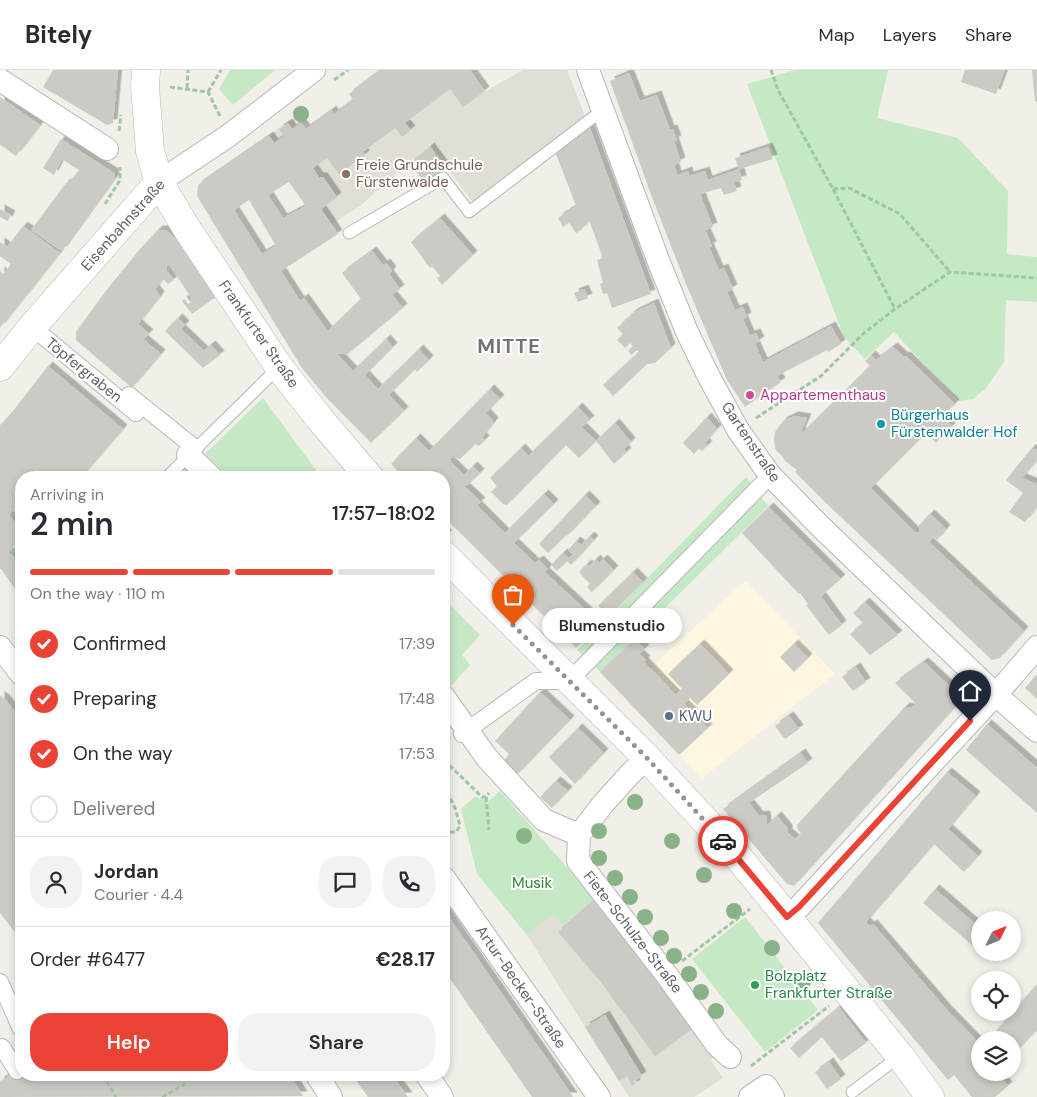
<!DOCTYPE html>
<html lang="en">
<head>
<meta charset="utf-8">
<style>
	:root { --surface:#fff; --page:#f2f2f3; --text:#2b2b33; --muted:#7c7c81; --line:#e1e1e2; --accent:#ea4335 }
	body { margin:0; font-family:"DM Sans",sans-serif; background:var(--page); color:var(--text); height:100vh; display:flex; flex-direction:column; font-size:19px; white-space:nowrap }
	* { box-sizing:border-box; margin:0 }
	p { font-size:16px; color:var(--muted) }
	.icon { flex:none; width:28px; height:28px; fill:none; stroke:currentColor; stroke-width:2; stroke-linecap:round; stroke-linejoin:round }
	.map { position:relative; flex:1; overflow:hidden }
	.details { position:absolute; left:15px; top:401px; width:435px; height:610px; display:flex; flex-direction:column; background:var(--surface); border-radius:20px; box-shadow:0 2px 8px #0003 }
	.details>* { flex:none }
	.needle { width:32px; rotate:47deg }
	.tools { position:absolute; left:971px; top:841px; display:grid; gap:10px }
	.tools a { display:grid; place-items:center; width:50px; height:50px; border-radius:50%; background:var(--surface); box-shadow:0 2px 8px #0003; font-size:25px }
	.pin { position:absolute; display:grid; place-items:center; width:42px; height:42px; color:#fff; margin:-51px -21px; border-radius:50% 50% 50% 0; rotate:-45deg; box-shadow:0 0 5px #0007 }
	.pin .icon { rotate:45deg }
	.courier { position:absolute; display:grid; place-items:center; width:50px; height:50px; margin:-25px; border:4px solid #ea4335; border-radius:50%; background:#fff; color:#222; box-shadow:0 1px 6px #0007 }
	.bubble { position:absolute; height:35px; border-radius:18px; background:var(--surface); box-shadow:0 2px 8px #0003; font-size:16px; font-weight:600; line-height:35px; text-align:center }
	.overview em { font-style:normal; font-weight:600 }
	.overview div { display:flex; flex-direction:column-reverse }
	.overview { display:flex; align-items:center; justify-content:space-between; height:85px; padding:0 15px }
	h1 { font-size:32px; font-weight:600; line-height:38px }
	.bar { display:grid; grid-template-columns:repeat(4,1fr); gap:8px 5px; align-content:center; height:60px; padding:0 15px }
	.bar i { height:6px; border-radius:4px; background:var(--line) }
	.bar .active { background:var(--accent) }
	.bar p { grid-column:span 4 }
	.line { display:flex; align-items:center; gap:12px; padding:0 15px; border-top:1px solid var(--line) }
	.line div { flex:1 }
	.round { display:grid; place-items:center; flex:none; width:52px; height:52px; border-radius:20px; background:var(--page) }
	ol { padding:0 15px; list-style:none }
	li { display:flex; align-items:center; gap:15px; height:55px }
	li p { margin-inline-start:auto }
	li .icon { padding:5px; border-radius:50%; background:var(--accent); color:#fff; stroke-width:4 }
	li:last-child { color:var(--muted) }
	li i { width:28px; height:28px; border:2px solid var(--line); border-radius:50% }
	.action { display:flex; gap:10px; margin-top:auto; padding:10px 15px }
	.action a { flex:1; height:58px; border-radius:20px; background:var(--accent); color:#fff; font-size:20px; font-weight:600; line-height:58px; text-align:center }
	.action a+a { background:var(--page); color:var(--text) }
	header { display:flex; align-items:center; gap:30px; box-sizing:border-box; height:70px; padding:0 25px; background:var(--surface); border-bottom:1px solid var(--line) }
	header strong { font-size:24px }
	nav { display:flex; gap:28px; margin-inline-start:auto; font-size:18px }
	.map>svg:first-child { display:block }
	.commercial { fill:#fef7e0 }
	.education { fill:#e1ded6 }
	.green { fill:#c5e8c5 }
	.building { fill:#cccac5; fill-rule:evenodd; filter:url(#shadow) }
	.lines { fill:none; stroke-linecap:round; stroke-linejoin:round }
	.service-casing { stroke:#b5b8bc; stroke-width:13 }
	.pedestrian-casing { stroke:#b5b8bc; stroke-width:18 }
	.minor-casing { stroke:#b5b8bc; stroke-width:24 }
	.tertiary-casing { stroke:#b5b8bc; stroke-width:29 }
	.secondary-casing { stroke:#b6babf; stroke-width:29 }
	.path { stroke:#9cc7a9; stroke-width:3; stroke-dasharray:5 2.5; stroke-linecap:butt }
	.service { stroke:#fff; stroke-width:11 }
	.pedestrian { stroke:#fff; stroke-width:16 }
	.minor { stroke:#fff; stroke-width:22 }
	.tertiary { stroke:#fff; stroke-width:28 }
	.secondary { stroke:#fff; stroke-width:28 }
	.tree { fill:#89b387 }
	.done { stroke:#929495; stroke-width:5; stroke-dasharray:0 9 }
	.route { stroke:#ea4335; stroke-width:6 }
	.education-dot { fill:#8d6e63; stroke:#fff; stroke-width:2 }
	.hotel-dot { fill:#d1479c; stroke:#fff; stroke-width:2 }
	.culture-dot { fill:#0f9aa8; stroke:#fff; stroke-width:2 }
	.service-dot { fill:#5c6f8a; stroke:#fff; stroke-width:2 }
	.leisure-dot { fill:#2e9e5b; stroke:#fff; stroke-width:2 }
	.labels { text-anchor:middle; stroke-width:4; stroke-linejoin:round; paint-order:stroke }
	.education-label { font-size:15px; fill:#785e54; stroke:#fff; text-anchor:start }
	.street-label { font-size:15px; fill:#5f6368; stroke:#fff }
	.hotel-label { font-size:15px; fill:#b23c85; stroke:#fff; text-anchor:start }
	.culture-label { font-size:15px; fill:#0d838f; stroke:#fff; text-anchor:start }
	.service-label { font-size:15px; fill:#4e5e75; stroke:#fff; text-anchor:start }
	.park-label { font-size:15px; fill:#348238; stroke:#fff }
	.leisure-label { font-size:15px; fill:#27864d; stroke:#fff; text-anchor:start }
	.district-label { font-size:20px; font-weight:bold; letter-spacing:1px; fill:#70757a; stroke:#fff }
</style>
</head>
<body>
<header>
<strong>Bitely</strong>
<nav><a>Map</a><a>Layers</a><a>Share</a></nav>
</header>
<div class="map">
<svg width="1037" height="1027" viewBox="0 0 1037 1027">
	<defs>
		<filter id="shadow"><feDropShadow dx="4.5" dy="-4.5" stdDeviation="0" flood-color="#0004"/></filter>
	</defs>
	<rect width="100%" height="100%" fill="#f1efe8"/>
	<polygon class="commercial" points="745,511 835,604 702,708 621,625"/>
	<g class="education">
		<polygon points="381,0 470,0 486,21 523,0 567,0 585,46 474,134 430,74 360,136 332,154 269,65 296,46 306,59 332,40 335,44 353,30 349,24"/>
		<polygon points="595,829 714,985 711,991 723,1008 694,1027 629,1027 527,865 553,844 563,856"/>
	</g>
	<g class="green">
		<polygon points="230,0 275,0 233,35 219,19"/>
		<polygon points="795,0 888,0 877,48 958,68 1008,121 1007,184 1037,187 1037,232 1006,230 1004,292 986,318 973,329 959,331 894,262 865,289 844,267 747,14"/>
		<polygon points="263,328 321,407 230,407 205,384"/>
		<polygon points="746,407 768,436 600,602 577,580"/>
		<polygon points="444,529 480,565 462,585 470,595 450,617 444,611"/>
		<polygon points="500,721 595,829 563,856 553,844 527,865 477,804 461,739 475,727 489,731"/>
		<polygon points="745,847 818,940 765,982 692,889"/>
	</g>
	<g class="building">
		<polygon points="53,0 118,0 113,53 107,55 43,17"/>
		<path d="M381,0H470L485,21L463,37L450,19L405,53L411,60L402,67L395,58L363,82L365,85L339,104L327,88L313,98L319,107H323L337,127L321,139L338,164L281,201L300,231L304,228L328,261L361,229L342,203L372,181L383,195L386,193L392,201L389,204L400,219L392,225L403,238L348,284H337L353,301L386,269L393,277L365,305L378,319L419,279L429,290L417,302L415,299L389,325L404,341L371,373L326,327L302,298L197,126L198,115L269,66L274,73L284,66L279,59L288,53L292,59L301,53L306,59L332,40L334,44L354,30L349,24ZM289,112L306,136L283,148L268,125ZM249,130L276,176L262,184L234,140Z"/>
		<polygon points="965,0 1005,0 996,24 961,12"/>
		<polygon points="1032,0 1037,0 1037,32 1035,31"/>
		<polygon points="629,3 640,31 657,25 670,60 673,59 677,70 674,71 681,92 674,95 677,105 688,101 689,106 705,101 708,110 739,99 742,110 734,112 737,121 724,125 721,118 700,124 713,157 705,160 712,176 709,177 719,200 724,198 733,219 727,222 735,240 743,237 747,247 743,249 750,265 756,263 760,271 755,274 763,292 831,256 841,274 828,282 827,280 777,306 781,312 745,337 727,310 686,214 653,130 610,11"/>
		<polygon points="0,27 40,55 16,86 0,75"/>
		<polygon points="590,58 651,224 612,238 607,223 603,224 600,214 603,213 597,190 603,188 589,150 581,160 576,163 569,153 563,157 558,148 576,136 556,84"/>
		<polygon points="61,69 114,103 115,108 62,181 31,160 66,113 68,114 79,100 62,89 54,105 43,98"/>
		<polygon points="430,77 446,99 425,114 410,93"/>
		<polygon points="768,77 773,89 739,99 735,88"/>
		<polygon points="0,139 11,145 8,151 0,147"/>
		<polygon points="440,148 473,185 442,215 437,208 440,206 432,196 430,198 411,172"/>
		<polygon points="23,156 60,183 0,258 0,201 4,204 11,194 0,186 0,172 7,177"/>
		<polygon points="158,160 166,160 183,176 216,227 192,244 182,231 185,229 188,234 192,232 190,230 192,229 170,196 167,195 167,201 174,210 168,214 163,209 155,219 160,226 138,254 149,264 143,269 161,284 132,318 76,270 76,262 105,222 140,179"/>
		<polygon points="584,219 588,228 578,232 574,223"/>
		<polygon points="654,233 671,278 655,293 647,294 613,326 603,315 639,282 637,280 631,285 628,281 633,276 630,273 625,278 617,270 623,264 617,258 633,243"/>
		<polygon points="178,248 185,255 181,259 204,281 211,275 220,285 203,298 165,261"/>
		<polygon points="893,277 904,287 906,286 955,334 942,346 952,356 936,373 926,363 871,418 916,463 920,462 919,455 930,444 946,459 937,470 934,467 929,472 1024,561 1000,588 992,590 826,433 795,402 797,400 785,391 782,386 775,379 774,369 775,362 783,351 794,346 807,348 801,362 802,363 870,296 865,291 871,285 876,290"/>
		<polygon points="48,296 123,359 81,408 21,408 21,431 9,445 21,460 21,472 9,481 15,489 21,484 21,528 1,499 0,499 0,355 9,346"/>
		<polygon points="490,319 500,329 486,343 494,352 482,367 485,370 479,376 475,374 460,389 451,387 450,391 464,405 473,396 480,403 468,415 464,416 481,432 477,435 505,463 544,424 554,434 514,473 535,493 539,490 548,499 545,502 592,546 601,538 598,536 633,502 643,512 576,578 444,447 444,408 405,408 391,394 416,368 429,381"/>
		<polygon points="578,337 590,350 582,357 596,371 579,388 566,375 507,435 503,434 491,422 497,416 490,408 521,378 528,386"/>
		<polygon points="707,347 717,359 705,373 708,375 702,381 699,378 694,384 683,373"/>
		<polygon points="615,353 631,372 624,379 627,382 614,394 596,371"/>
		<polygon points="1031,379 1037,379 1037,390 1022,408 1037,414 1037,436 1025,452 1009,442 1023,423 1006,410"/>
		<polygon points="187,397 200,408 178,408"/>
		<polygon points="585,425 596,436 567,466 566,465 548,483 539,474"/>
		<polygon points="769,437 841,509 821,526 842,555 829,565 806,535 808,534 800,523 799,524 742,463"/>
		<polygon points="590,466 594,470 571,495 567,491 557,501 551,495 563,483 569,488 573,484 568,480 576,471 581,475"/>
		<polygon points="596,489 599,493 603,489 614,500 592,522 587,517 590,514 579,502 587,494 589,496"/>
		<polygon points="865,532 898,565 870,585 850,564 863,553 853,543"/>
		<polygon points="635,569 645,579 639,584 646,590 644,592 676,625 682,619 668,604 700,574 729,604 697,635 690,628 684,634 708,658 679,685 600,602"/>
		<polygon points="794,574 808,588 794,602 780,587"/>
		<polygon points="924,592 959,625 957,635 794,816 787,814 723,739 801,683 808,693 749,733 759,746 764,745 766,746 767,755 777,746 788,759 788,763 795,769 801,763 798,760 797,755 905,637 911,638 916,634 895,613"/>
		<polygon points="856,597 866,612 853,621 842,607"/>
		<polygon points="1037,604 1037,629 1025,618"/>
		<polygon points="540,622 570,650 517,705 503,692 509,684 495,671"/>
		<polygon points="0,625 3,628 4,628 21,649 21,870 0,843"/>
		<polygon points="789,646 799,659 785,669 775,656"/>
		<polygon points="987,654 1037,698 1037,743 966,680"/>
		<polygon points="578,658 604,683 575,714 549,687"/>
		<polygon points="947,702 976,726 948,759 978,786 964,802 934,774 866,852 870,856 873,854 947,940 980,974 980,1002 997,1002 1008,1016 995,1027 972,1027 954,1005 948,1010 818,853"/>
		<polygon points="556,711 568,721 552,738 540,727"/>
		<polygon points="935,819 980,858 980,882 923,833"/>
		<polygon points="595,830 694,958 655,986 600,911 558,862"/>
		<polygon points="444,840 547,989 573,1027 532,1027 444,900"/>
		<polygon points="1037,914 1037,960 1012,986 1012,970 988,970"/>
		<polygon points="839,937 866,973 841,991 822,967 799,988 790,978"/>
		<polygon points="605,945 642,1006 634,1011 636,1014 632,1016 627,1006 619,1011 585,957"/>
		<polygon points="829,992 841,1009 827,1019 815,1002"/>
		<polygon points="21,999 21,1005 290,1005 303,1026 0,1027 0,1011"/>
		<polygon points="352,1005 392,1005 408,1027 368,1027"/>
	</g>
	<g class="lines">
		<g class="service-casing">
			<g id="service">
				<polyline points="349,163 443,108 469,142 604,39"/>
				<polyline points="166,408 279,297"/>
				<polyline points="852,1022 900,986"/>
			</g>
		</g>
		<g class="pedestrian-casing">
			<g id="pedestrian">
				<polyline points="32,257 136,343"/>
				<polyline points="129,325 195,378"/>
				<polyline points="462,664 536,611 569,611 762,414"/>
				<polyline points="0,912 21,959"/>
				<polyline points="2,977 17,1001"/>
			</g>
		</g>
		<g class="minor-casing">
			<g id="minor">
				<polyline points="588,0 658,190 687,262 709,307 738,360 770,405 821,457 995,624 1037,661"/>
				<polyline points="0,10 107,79"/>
				<polyline points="159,112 228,66 314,0"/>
				<polyline points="188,385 212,408"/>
				<polyline points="0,577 21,604"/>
				<polyline points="444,627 487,688 544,750 579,765"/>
				<polyline points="647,688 630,704 603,734 579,765 578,791 666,904 717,975 730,987"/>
				<polyline points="444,808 599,1027"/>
				<polyline points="787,847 799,837 1007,612 1037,577"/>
				<polyline points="317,1005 331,1027"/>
				<polyline points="427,1005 442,1027"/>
				<polyline points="750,1027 766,1016 773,1027"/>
			</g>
		</g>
		<g class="tertiary-casing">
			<g id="tertiary">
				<polyline points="159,112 187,159 279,297 319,348 370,408"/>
				<polyline points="444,485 647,688 734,782 900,986 930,1027"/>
			</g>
		</g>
		<g class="secondary-casing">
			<polyline id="secondary" points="0,297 32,257 159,112 150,81 145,17 146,0"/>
		</g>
		<g class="path">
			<polyline points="771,0 778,20 833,119 895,239"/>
			<polyline points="334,10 348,0"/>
			<polyline points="170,17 208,22 220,46"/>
			<polyline points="187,18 188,0"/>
			<polyline points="208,22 221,0"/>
			<polyline points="119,61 121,45"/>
			<polyline points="833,119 849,118 900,144 950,202"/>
			<polyline points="105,134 120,110 120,97"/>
			<polyline points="756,348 821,306 863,264 895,239 950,202 1037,208"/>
			<polyline points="444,454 451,461"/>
			<polyline points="10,483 21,476"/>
			<polyline points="444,690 482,727 486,727 489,723"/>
			<polyline points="444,715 455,738 460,756 456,762 450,762 444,756"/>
			<polyline points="486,727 489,760"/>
			<polyline points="682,891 750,839"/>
			<polyline points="751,996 829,936"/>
			<polyline points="103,1005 116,1027"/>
			<polyline points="162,1027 184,1015 186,1005"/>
		</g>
		<use href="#service" class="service"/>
		<use href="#pedestrian" class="pedestrian"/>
		<use href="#minor" class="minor"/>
		<use href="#tertiary" class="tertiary"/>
		<use href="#secondary" class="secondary"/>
	</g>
	<g class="tree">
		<circle cx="301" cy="44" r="8"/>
		<circle cx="635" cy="732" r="8"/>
		<circle cx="599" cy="761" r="8"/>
		<circle cx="524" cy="766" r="8"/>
		<circle cx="672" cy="771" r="8"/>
		<circle cx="599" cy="788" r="8"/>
		<circle cx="704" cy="805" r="8"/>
		<circle cx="615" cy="808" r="8"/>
		<circle cx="630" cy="827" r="8"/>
		<circle cx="734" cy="841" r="8"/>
		<circle cx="645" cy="847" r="8"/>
		<circle cx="661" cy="868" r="8"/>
		<circle cx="772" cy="878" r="8"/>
		<circle cx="674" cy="886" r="8"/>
		<circle cx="689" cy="904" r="8"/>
		<circle cx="803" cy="912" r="8"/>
		<circle cx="701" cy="922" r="8"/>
		<circle cx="716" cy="941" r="8"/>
	</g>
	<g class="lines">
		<polyline class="done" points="513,555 647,688 723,771"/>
		<polyline class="route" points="723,771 787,847 799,837 970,651"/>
	</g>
	<circle class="education-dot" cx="346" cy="104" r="5"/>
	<circle class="hotel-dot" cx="750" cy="325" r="5"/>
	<circle class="culture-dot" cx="881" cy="354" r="5"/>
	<circle class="service-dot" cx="669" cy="646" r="5"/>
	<circle class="leisure-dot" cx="755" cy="915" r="5"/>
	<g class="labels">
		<g class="education-label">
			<text x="356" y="100">Freie Grundschule<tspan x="356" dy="17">Fürstenwalde</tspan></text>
		</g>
		<g class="street-label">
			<text transform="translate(123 155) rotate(-48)" y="5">Eisenbahnstraße</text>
			<text transform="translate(259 264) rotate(55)" y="5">Frankfurter Straße</text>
			<text transform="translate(84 300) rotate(39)" y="5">Töpfergraben</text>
			<text transform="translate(751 372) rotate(56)" y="5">Gartenstraße</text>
			<text transform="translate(633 862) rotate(52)" y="5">Fiete-Schulze-Straße</text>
			<text transform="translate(521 917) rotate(55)" y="5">Artur-Becker-Straße</text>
		</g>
		<g class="hotel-label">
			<text x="760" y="330">Appartementhaus</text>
		</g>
		<g class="culture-label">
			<text x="891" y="350">Bürgerhaus<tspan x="891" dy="17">Fürstenwalder Hof</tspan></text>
		</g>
		<g class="service-label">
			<text x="679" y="651">KWU</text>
		</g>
		<g class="park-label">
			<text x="532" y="818">Musik</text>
		</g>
		<g class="leisure-label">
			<text x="765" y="911">Bolzplatz<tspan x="765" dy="17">Frankfurter Straße</tspan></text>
		</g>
		<g class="district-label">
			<text x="509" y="283">MITTE</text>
		</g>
	</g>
</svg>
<div class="tools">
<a><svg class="needle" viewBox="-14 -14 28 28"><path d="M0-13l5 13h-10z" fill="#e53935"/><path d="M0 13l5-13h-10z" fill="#7c7c81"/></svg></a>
<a><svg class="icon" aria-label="locate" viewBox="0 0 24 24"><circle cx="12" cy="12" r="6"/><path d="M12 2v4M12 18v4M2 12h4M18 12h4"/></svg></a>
<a><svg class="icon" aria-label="layers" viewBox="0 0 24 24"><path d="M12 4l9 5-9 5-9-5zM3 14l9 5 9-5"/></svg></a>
</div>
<div class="pin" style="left:513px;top:555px;background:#ea580c"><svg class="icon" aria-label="bag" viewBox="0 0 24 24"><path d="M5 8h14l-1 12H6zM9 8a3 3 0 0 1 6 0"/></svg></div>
<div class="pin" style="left:970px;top:651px;background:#1f2937"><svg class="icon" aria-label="home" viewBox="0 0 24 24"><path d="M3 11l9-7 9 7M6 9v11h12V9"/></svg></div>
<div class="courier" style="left:723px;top:771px"><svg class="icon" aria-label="car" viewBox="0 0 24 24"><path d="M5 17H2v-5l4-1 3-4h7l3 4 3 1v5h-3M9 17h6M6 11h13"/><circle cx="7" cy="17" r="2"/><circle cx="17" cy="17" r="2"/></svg></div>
<div class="bubble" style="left:542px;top:538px;width:140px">Blumenstudio</div>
<section class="details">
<div class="overview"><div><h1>2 min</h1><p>Arriving in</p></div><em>17:57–18:02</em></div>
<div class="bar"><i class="active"></i><i class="active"></i><i class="active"></i><i></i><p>On the way · 110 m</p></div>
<ol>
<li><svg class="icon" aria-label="check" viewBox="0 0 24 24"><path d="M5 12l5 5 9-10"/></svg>Confirmed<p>17:39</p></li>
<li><svg class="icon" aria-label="check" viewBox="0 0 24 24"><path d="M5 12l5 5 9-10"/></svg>Preparing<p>17:48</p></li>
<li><svg class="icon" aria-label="check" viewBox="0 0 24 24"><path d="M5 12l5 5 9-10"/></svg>On the way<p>17:53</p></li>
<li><i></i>Delivered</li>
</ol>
<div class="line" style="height:90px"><a class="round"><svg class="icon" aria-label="person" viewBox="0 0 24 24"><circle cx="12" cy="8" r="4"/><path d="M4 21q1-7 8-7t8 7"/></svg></a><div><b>Jordan</b><p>Courier · 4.4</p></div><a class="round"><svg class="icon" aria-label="chat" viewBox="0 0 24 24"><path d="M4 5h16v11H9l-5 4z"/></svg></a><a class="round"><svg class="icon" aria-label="phone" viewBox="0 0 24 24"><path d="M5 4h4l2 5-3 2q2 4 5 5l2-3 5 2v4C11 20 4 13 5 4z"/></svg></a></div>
<div class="line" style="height:65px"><div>Order #6477</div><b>€28.17</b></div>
<div class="action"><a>Help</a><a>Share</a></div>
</section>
</div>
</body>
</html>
